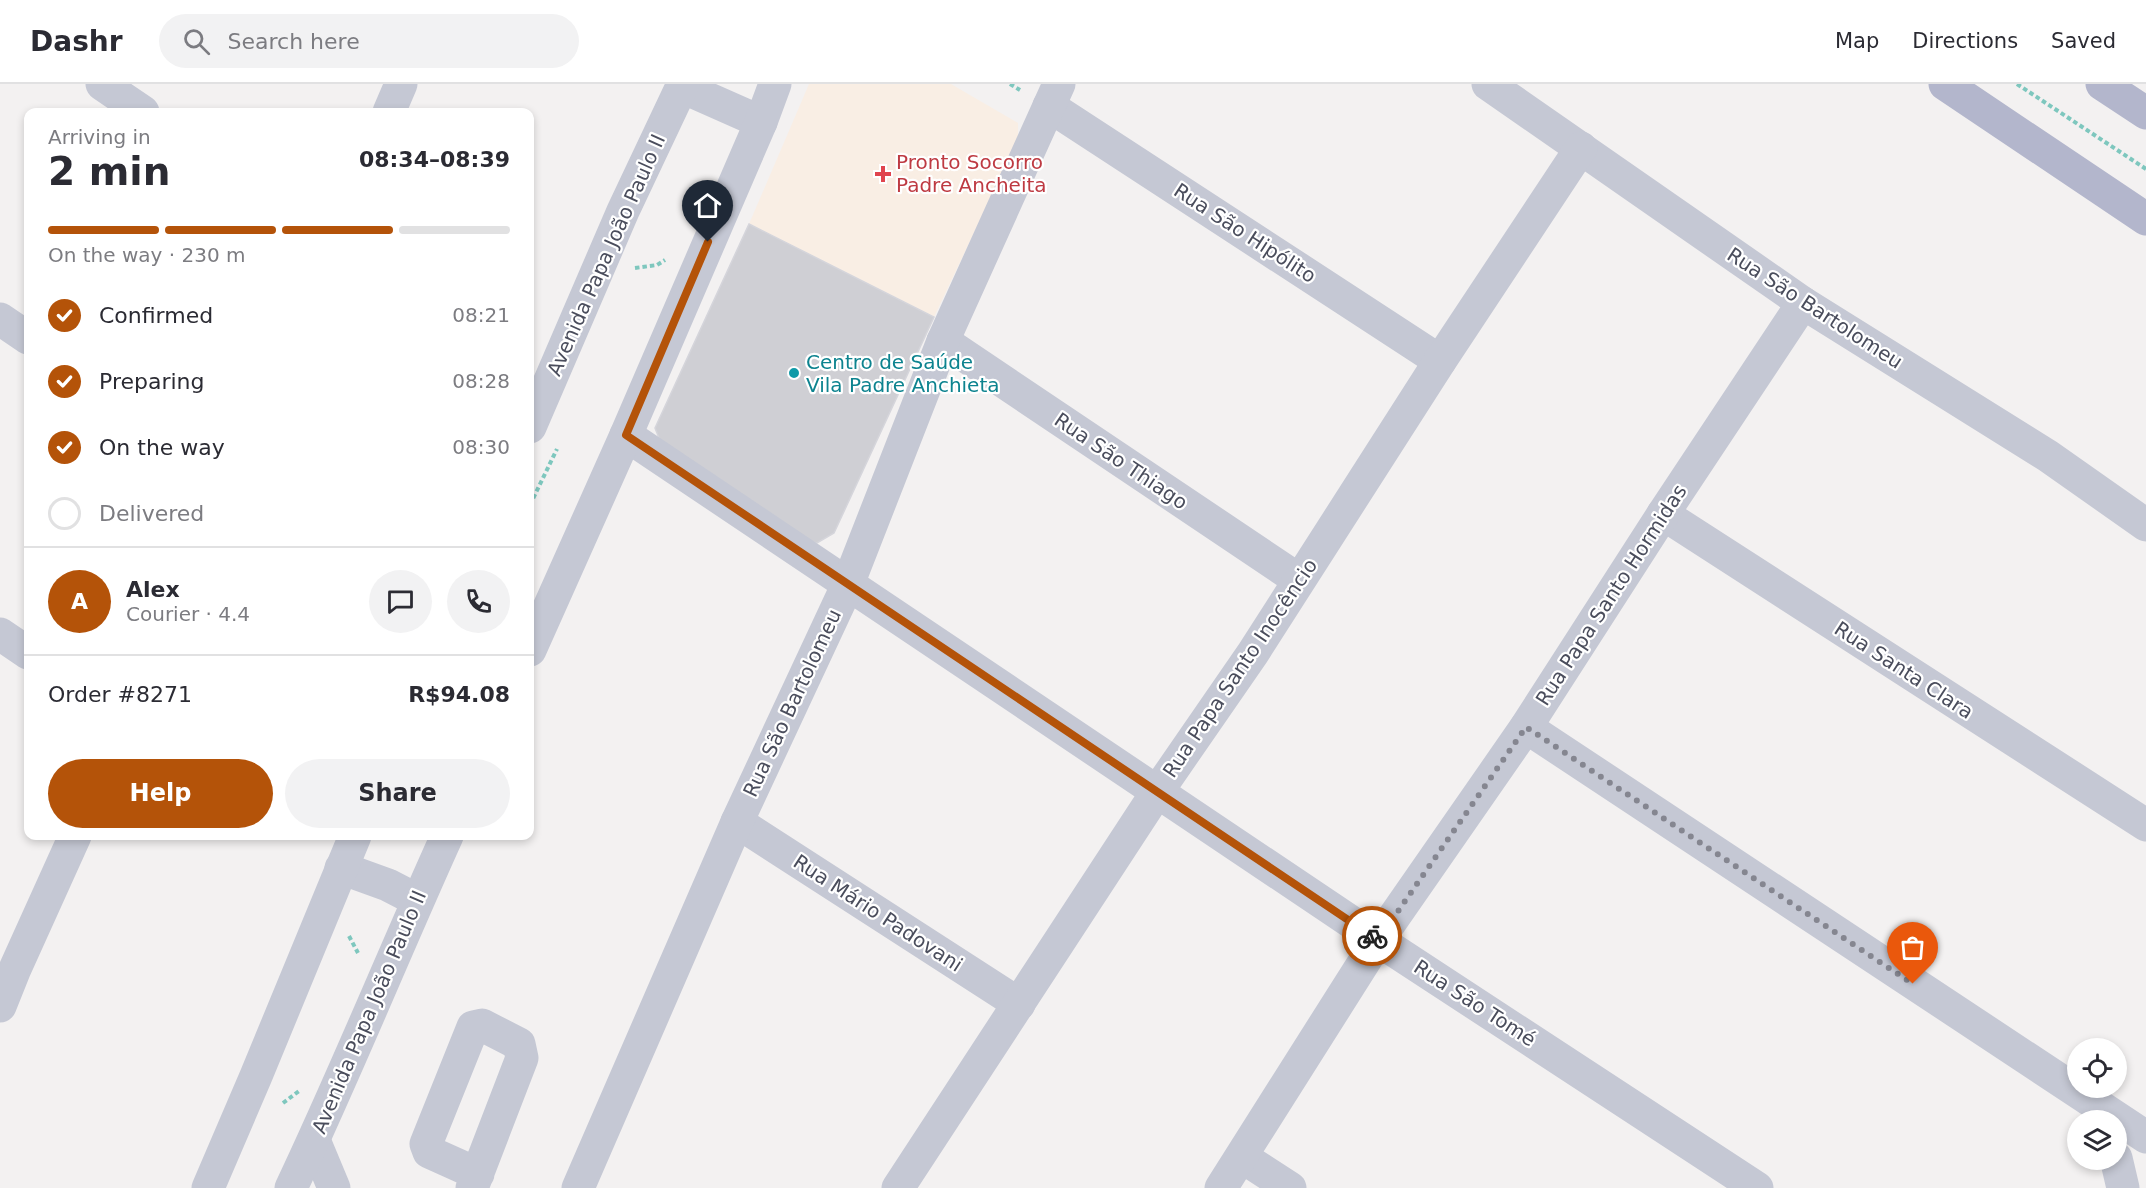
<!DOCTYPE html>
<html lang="en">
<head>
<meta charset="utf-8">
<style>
	:root { --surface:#fff; --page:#f2f2f3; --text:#2b2b33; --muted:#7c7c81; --line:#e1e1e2; --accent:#b45309 }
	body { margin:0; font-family:"DejaVu Sans",sans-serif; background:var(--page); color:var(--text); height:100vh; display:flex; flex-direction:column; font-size:22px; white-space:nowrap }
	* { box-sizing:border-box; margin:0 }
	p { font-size:20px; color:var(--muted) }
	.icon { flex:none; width:33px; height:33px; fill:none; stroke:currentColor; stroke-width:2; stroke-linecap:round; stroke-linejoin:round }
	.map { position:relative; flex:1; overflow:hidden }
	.details { position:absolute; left:24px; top:24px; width:510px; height:732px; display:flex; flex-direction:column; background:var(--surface); border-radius:12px; box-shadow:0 3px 9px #0003 }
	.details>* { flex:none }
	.controls { position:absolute; left:2067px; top:954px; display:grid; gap:12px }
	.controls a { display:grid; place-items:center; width:60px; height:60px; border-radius:50%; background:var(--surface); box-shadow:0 3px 9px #0003; font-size:30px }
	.pin { position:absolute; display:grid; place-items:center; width:51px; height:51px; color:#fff; margin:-62px -26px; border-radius:50% 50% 50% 0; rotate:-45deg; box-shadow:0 0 6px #0007 }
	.pin .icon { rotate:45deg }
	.courier { position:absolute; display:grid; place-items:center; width:60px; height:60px; margin:-30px; border:4px solid #b45309; border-radius:50%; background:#fff; color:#222; box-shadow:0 2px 8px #0007 }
	.summary em { font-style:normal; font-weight:700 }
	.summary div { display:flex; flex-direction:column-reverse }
	.summary { display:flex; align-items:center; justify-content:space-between; height:102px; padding:0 24px }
	h1 { font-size:39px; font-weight:700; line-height:45px }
	.bar { display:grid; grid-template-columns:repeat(4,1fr); gap:9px 6px; align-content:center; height:72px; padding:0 24px }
	.bar i { height:8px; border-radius:4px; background:var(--line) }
	.bar .active { background:var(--accent) }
	.bar p { grid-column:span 4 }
	.line { display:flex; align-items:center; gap:15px; padding:0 24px; border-top:2px solid var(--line) }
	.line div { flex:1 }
	.round { display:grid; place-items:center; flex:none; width:63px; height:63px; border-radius:32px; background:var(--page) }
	ol { padding:0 24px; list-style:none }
	li { display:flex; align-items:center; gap:18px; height:66px }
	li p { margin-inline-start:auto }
	li .icon { padding:6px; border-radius:50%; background:var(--accent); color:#fff; stroke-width:4 }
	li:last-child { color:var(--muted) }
	li i { width:33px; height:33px; border:3px solid var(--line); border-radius:50% }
	.primary-button { display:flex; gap:12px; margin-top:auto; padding:12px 24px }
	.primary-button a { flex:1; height:69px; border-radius:36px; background:var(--accent); color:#fff; font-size:24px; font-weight:700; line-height:69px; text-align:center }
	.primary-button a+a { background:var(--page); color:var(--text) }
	header { display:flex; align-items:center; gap:36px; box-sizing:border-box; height:84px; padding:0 30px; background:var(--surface); border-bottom:2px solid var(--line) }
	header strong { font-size:28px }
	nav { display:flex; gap:33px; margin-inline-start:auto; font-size:21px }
	.search { width:420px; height:54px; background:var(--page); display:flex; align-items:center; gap:15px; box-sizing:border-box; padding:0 21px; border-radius:33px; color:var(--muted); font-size:22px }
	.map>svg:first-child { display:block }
	.medical { fill:#f9eee4 }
	.building { fill:#cfcfd4; stroke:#d5d5db; stroke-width:1.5 }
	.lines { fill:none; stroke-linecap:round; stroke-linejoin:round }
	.path { stroke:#7ec7be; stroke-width:4; stroke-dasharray:4.5 3; stroke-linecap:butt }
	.minor { stroke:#c5c8d4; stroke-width:33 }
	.major { stroke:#b3b6cc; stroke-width:33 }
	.done { stroke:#858690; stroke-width:6; stroke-dasharray:0 10.8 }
	.route { stroke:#b45309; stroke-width:8 }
	.health-dot { fill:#e0444e; stroke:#fff; stroke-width:2 }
	.culture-dot { fill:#0f9aa8; stroke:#fff; stroke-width:2 }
	.labels { text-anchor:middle; stroke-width:4.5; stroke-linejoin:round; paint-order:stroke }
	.health-label { font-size:20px; fill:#be3a42; stroke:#fff; text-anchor:start }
	.street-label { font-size:20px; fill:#4a4d5c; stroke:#fff }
	.culture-label { font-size:20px; fill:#0d838f; stroke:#fff; text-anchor:start }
</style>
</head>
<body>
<header>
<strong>Dashr</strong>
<div class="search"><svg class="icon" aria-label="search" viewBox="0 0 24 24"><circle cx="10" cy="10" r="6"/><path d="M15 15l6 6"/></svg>Search here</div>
<nav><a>Map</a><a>Directions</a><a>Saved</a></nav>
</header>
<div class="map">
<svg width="2146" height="1104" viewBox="0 0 2146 1104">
	<rect width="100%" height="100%" fill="#f3f1f1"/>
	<polygon class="medical" points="809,0 951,0 1018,39 1018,56 934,233 749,140"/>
	<polygon class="building" points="749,140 934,233 834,449 817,459 790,453 661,359 655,344"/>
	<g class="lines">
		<g class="path">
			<polyline points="1010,0 1020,6"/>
			<polyline points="2017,0 2146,85"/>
			<polyline points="635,184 657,181 665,176"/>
			<polyline points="530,421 557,365"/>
			<polyline points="349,852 358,869"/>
			<polyline points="283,1019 299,1007"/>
		</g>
		<g class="minor">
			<polyline points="102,0 143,28"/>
			<polyline points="1488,0 1803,219 2048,372 2146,441"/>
			<polyline points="682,3 761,38"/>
			<polyline points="1049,22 1440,277"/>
			<polyline points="389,28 401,0"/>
			<polyline points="0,235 28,254"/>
			<polyline points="943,257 1299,496"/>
			<polyline points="530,343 623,127 683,0"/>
			<polyline points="626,351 1378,856 1757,1104"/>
			<polyline points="1663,430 2146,741"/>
			<polyline points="0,550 28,569"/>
			<polyline points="530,566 626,351 761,38 775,0"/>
			<polyline points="1526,643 2146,1053"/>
			<polyline points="737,738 1019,920"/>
			<polyline points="341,784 388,801 417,816"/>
			<polyline points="0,922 14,887 75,752"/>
			<polyline points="314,1056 334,1104"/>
			<polyline points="1242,1073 1290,1104"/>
			<polyline points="2116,1074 2123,1104"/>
			<polyline points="208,1104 256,992 355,752"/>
			<path d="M291,1104C346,988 394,869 447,752"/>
			<polyline points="472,1104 522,974 519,960 482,941 473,943 426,1060 429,1068 478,1090"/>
			<polyline points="578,1104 737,738 848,500 943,257 1059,0"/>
			<polyline points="898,1104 1157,708 1253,569 1440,277 1581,64"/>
			<polyline points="1221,1104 1378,856 1526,643 1663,430 1803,219"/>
		</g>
		<g class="major">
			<polyline points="1945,0 2146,135"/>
			<polyline points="2102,0 2146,29"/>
		</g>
	</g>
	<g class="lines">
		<polyline class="done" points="1372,852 1378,856 1526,643 1913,900"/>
		<polyline class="route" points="708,158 626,351 1372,852"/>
	</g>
	<path class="health-dot" d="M880 81h6v6h6v6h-6v6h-6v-6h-6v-6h6z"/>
	<circle class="culture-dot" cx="794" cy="289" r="6"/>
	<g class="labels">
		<g class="health-label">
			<text x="896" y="85">Pronto Socorro<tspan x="896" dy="23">Padre Ancheita</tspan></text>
		</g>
		<g class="street-label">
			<text transform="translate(1245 149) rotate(33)" y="7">Rua São Hipólito</text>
			<text transform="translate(606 171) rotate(-66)" y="7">Avenida Papa João Paulo II</text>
			<text transform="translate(1815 224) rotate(33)" y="7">Rua São Bartolomeu</text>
			<text transform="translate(1121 377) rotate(34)" y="7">Rua São Thiago</text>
			<text transform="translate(1611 511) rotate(-57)" y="7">Rua Papa Santo Hormidas</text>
			<text transform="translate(1240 584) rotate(-56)" y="7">Rua Papa Santo Inocêncio</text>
			<text transform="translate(1904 586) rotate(33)" y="7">Rua Santa Clara</text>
			<text transform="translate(792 619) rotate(-65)" y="7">Rua São Bartolomeu</text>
			<text transform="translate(878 829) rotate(33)" y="7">Rua Mário Padovani</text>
			<text transform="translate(1475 919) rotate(33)" y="7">Rua São Tomé</text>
			<text transform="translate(369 928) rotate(-67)" y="7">Avenida Papa João Paulo II</text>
		</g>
		<g class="culture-label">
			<text x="806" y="285">Centro de Saúde<tspan x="806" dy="23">Vila Padre Anchieta</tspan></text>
		</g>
	</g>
</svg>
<div class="controls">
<a><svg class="icon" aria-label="locate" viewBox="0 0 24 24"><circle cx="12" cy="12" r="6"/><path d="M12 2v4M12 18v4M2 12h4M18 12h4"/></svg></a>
<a><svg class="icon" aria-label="layers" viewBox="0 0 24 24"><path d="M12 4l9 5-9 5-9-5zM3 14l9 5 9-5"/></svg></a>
</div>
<div class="pin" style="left:1913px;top:900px;background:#ea580c"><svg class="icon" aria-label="bag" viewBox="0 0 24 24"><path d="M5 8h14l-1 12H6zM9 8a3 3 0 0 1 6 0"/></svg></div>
<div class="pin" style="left:708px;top:158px;background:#1f2937"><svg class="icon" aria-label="home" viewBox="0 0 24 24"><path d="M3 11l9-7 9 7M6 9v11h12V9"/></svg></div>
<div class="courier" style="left:1372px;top:852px"><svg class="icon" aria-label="bike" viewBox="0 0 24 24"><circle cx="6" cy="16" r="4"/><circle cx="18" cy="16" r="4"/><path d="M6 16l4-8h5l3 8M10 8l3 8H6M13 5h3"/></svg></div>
<section class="details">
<div class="summary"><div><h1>2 min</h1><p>Arriving in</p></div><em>08:34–08:39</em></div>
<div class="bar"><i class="active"></i><i class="active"></i><i class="active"></i><i></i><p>On the way · 230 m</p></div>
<ol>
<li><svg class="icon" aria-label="check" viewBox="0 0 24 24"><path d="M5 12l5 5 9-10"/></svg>Confirmed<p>08:21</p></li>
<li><svg class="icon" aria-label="check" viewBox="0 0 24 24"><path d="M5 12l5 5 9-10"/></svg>Preparing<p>08:28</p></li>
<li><svg class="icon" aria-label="check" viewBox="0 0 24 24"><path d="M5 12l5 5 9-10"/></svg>On the way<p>08:30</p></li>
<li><i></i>Delivered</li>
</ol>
<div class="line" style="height:108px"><b class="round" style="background:var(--accent);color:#fff">A</b><div><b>Alex</b><p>Courier · 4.4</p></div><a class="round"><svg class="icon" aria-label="chat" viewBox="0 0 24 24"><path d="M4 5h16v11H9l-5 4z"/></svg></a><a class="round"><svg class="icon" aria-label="phone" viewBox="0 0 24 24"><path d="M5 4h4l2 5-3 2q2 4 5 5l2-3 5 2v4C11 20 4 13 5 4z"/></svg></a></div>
<div class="line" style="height:78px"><div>Order #8271</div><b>R$94.08</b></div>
<div class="primary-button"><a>Help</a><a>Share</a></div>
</section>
</div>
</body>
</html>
